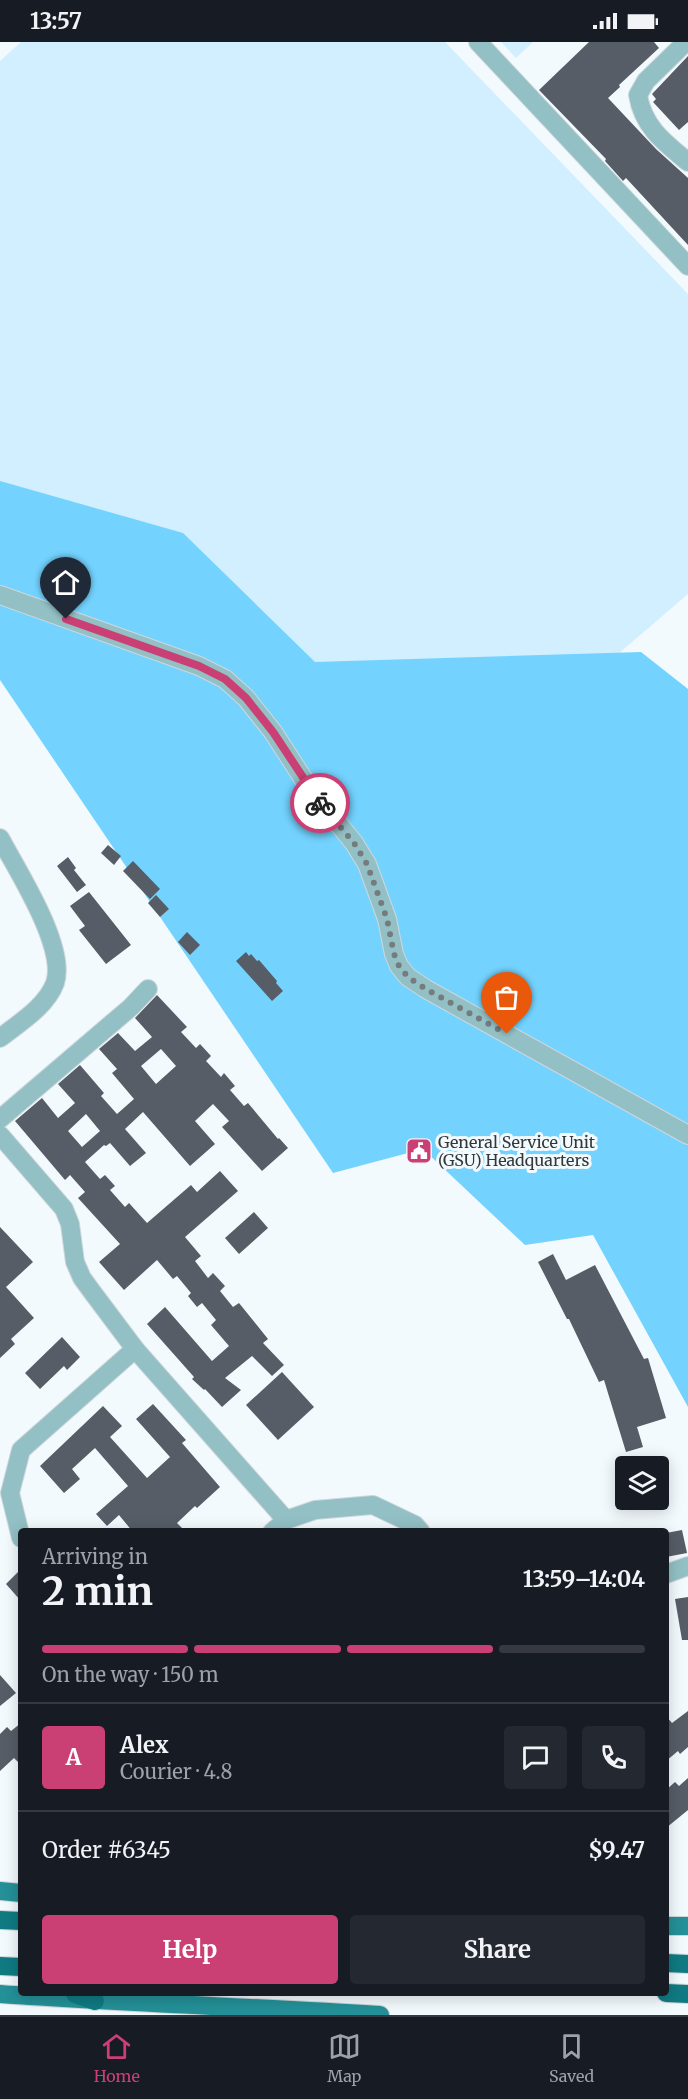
<!DOCTYPE html>
<html lang="en">
<head>
<meta charset="utf-8">
<style>
	:root { --surface:#171b24; --page:#242831; --text:#f1f3f6; --muted:#9ea1a6; --line:#363941; --accent:#cb4074 }
	body { margin:0; font-family:Merriweather,serif; background:var(--page); color:var(--text); height:100vh; display:flex; flex-direction:column; font-size:22px; white-space:nowrap }
	* { box-sizing:border-box; margin:0 }
	p { font-size:20px; color:var(--muted) }
	.icon { flex:none; width:33px; height:33px; fill:none; stroke:currentColor; stroke-width:2; stroke-linecap:round; stroke-linejoin:round }
	.map { position:relative; flex:1; overflow:hidden }
	.sheet { position:absolute; left:18px; top:1486px; width:651px; height:468px; display:flex; flex-direction:column; background:var(--surface); border-radius:6px; box-shadow:0 3px 15px #0003 }
	.sheet>* { flex:none }
	.fabs { position:absolute; left:615px; top:1414px; display:grid; gap:12px }
	.fabs a { display:grid; place-items:center; width:54px; height:54px; border-radius:6px; background:var(--surface); box-shadow:0 3px 15px #0003; font-size:30px }
	.pin { position:absolute; display:grid; place-items:center; width:51px; height:51px; color:#fff; margin:-62px -26px; border-radius:50% 50% 50% 0; rotate:-45deg; box-shadow:0 0 6px #0007 }
	.pin .icon { rotate:45deg }
	.courier { position:absolute; display:grid; place-items:center; width:60px; height:60px; margin:-30px; border:4px solid #cb4074; border-radius:50%; background:#fff; color:#222; box-shadow:0 2px 8px #0007 }
	.overview em { font-style:normal; font-weight:700 }
	.overview div { display:flex; flex-direction:column-reverse }
	.overview { display:flex; align-items:center; justify-content:space-between; height:102px; padding:0 24px }
	h1 { font-size:39px; font-weight:700; line-height:45px }
	.bar { display:grid; grid-template-columns:repeat(4,1fr); gap:9px 6px; align-content:center; height:72px; padding:0 24px }
	.bar i { height:8px; border-radius:4px; background:var(--line) }
	.bar .selected { background:var(--accent) }
	.bar p { grid-column:span 4 }
	.line { display:flex; align-items:center; gap:15px; padding:0 24px; border-top:2px solid var(--line) }
	.line div { flex:1 }
	.round { display:grid; place-items:center; flex:none; width:63px; height:63px; border-radius:6px; background:var(--page) }
	.action { display:flex; gap:12px; margin-top:auto; padding:12px 24px }
	.action a { flex:1; height:69px; border-radius:6px; background:var(--accent); color:#fff; font-size:24px; font-weight:700; line-height:69px; text-align:center }
	.action a+a { background:var(--page); color:var(--text) }
	.status { display:flex; justify-content:space-between; align-items:center; height:42px; padding:0 30px; background:var(--surface); direction:ltr }
	.status svg { height:16px; fill:currentColor }
	.dock { display:flex; justify-content:space-around; align-items:center; height:84px; border-top:2px solid var(--line); background:var(--surface); font-size:16px; color:var(--muted) }
	.dock a { display:grid; justify-items:center; gap:3px }
	.dock .selected { color:var(--accent) }
	.map>svg:first-child { display:block }
	.green { fill:#d1effe }
	.forest { fill:#73d3fe }
	.building { fill:#575d66; fill-rule:evenodd }
	.lines { fill:none; stroke-linecap:round; stroke-linejoin:round }
	.minor-casing { stroke:#d0d7db; stroke-width:20 }
	.major-casing { stroke:#d0d7db; stroke-width:20 }
	.highway-casing { stroke:#d0d7db; stroke-width:20 }
	.minor { stroke:#92c0c5; stroke-width:18 }
	.major { stroke:#249098; stroke-width:18 }
	.highway { stroke:#0f7a82; stroke-width:18 }
	.done { stroke:#767b7e; stroke-width:6; stroke-dasharray:0 10.8 }
	.route { stroke:#cb4074; stroke-width:8 }
	.labels { text-anchor:middle; stroke-width:6; stroke-linejoin:round; paint-order:stroke }
	.poi-label { font-size:16px; fill:#323739; stroke:#f3fafe; text-anchor:start }
</style>
</head>
<body>
<div class="status"><b>13:57</b><svg viewBox="0 0 49 12"><path d="M0 12V9h3v3zM5 12V6h3v6zM10 12V3h3v9zM15 12V0h3v12zM26 1h20v11H26zM47 4h2v5h-2z"/></svg></div>
<div class="map">
<svg width="688" height="1973" viewBox="0 0 688 1973">
	<rect width="100%" height="100%" fill="#f3fafe"/>
	<g class="green">
		<polygon points="21,0 445,0 688,252 688,552 405,795 0,443 0,19"/>
		<polygon points="501,0 533,0 516,16"/>
	</g>
	<polygon class="forest" points="0,439 183,491 315,620 641,610 688,647 688,1365 593,1193 525,1203 423,1107 333,1131 0,638"/>
	<g class="building">
		<polygon points="589,0 654,0 659,6 619,43 620,45 608,56 656,107 688,136 688,203 626,136 623,139 605,119 606,117 539,48"/>
		<polygon points="688,14 688,80 679,88 653,60 656,57 652,52"/>
		<polygon points="108,803 121,814 114,823 101,811"/>
		<polygon points="68,815 76,826 74,828 86,843 77,850 57,824"/>
		<polygon points="133,819 160,847 150,857 123,829"/>
		<polygon points="89,850 131,903 106,922 79,888 85,884 70,864"/>
		<polygon points="156,853 169,867 160,875 148,861"/>
		<polygon points="187,890 200,903 190,913 178,900"/>
		<polygon points="246,910 249,914 251,912 257,919 259,918 277,939 276,941 283,949 272,959 236,919"/>
		<path d="M157,953L187,985L181,990L196,1006L200,1002L211,1014L206,1019L221,1035L224,1031L235,1044L230,1048L244,1064L248,1061L278,1097L279,1096L288,1106L262,1129L222,1085L229,1079L213,1062L195,1079L215,1102L190,1124L143,1070L125,1087L146,1111L130,1124L110,1101L106,1104L104,1103L85,1120L100,1137L105,1133L115,1144L110,1148L125,1165L129,1161L147,1181L191,1143L197,1150L220,1129L238,1149L185,1195L201,1214L195,1219L208,1236L213,1231L225,1244L220,1249L233,1265L239,1261L268,1297L263,1301L284,1323L272,1334L252,1314L225,1336L241,1348L222,1365L205,1347L204,1348L192,1337L194,1335L147,1282L165,1265L212,1319L229,1304L211,1283L216,1278L202,1261L197,1265L188,1254L191,1251L177,1234L173,1237L157,1218L124,1248L99,1220L120,1202L78,1156L85,1150L70,1133L65,1138L15,1079L42,1056L58,1076L75,1061L58,1042L80,1023L104,1051L101,1054L117,1072L134,1057L112,1031L117,1027L99,1007L118,991L135,1009L152,995L135,976ZM161,1007L176,1024L156,1042L141,1024ZM86,1072L100,1089L82,1105L68,1089Z"/>
		<polygon points="254,1170 268,1186 239,1212 225,1196"/>
		<polygon points="0,1185 33,1220 6,1245 34,1276 11,1297 15,1302 0,1316"/>
		<polygon points="553,1212 566,1238 595,1223 644,1317 648,1316 666,1376 637,1385 643,1405 626,1410 604,1338 599,1340 569,1277 567,1277 538,1220"/>
		<polygon points="62,1295 80,1315 67,1328 64,1324 40,1347 25,1331"/>
		<polygon points="282,1330 314,1365 278,1398 246,1363"/>
		<polygon points="153,1362 186,1398 182,1401 220,1445 197,1466 195,1464 177,1481 186,1490 133,1490 119,1473 107,1484 96,1472 128,1444 95,1406 72,1427 80,1437 64,1451 40,1424 103,1364 122,1384 110,1395 147,1436 170,1415 136,1377"/>
		<polygon points="682,1488 687,1511 666,1515 666,1491"/>
		<polygon points="21,1527 21,1559 6,1542"/>
		<polygon points="688,1555 688,1598 682,1598 675,1557"/>
		<polygon points="0,1633 16,1651 0,1664"/>
		<polygon points="688,1669 688,1705 680,1712 678,1709 666,1719 666,1674 672,1681"/>
		<polygon points="21,1681 21,1723 14,1716 0,1729 0,1692 7,1685 11,1689"/>
		<polygon points="688,1736 688,1768 666,1786 666,1748 675,1740 679,1744"/>
	</g>
	<g class="lines">
		<g class="minor-casing">
			<g id="minor">
				<polyline points="478,0 688,224"/>
				<path d="M686,0L646,39L638,53C643,85 665,101 688,120"/>
				<polyline points="0,553 199,624 225,637 246,656 273,690 308,744 354,801 367,822 387,877 394,912 399,924 408,935 426,947 688,1093"/>
				<path d="M0,796C17,828 67,905 55,941C46,965 19,981 0,996"/>
				<polyline points="0,1077 131,965 148,947"/>
				<polyline points="0,1093 64,1167 70,1182 75,1220 82,1236 93,1251 135,1307 286,1478"/>
				<polyline points="272,1490 286,1478 315,1468 373,1463 415,1483 421,1490"/>
				<polyline points="21,1496 10,1451 21,1408 135,1307"/>
				<polyline points="666,1532 688,1524"/>
			</g>
		</g>
		<g class="major-casing">
			<g id="major">
				<polyline points="0,1849 21,1851"/>
				<polyline points="666,1884 688,1884"/>
				<path d="M0,1952C127,1961 253,1965 380,1973"/>
			</g>
		</g>
		<g class="highway-casing">
			<g id="highway">
				<polyline points="0,1878 21,1879"/>
				<polyline points="666,1921 688,1922"/>
				<polyline points="0,1924 21,1925"/>
				<polyline points="666,1951 688,1952"/>
				<polyline points="75,1952 95,1959"/>
			</g>
		</g>
		<use href="#minor" class="minor"/>
		<use href="#major" class="major"/>
		<use href="#highway" class="highway"/>
	</g>
	<g class="lines">
		<polyline class="done" points="320,761 354,801 367,822 387,877 394,912 399,924 408,935 426,947 507,992"/>
		<polyline class="route" points="66,577 199,624 225,637 246,656 273,690 320,761"/>
	</g>
	<defs>
		<g id="civic-square" transform="scale(1.35)"><rect x="-9" y="-9" width="18" height="18" rx="4" fill="#cb4074" stroke="#f3fafe"/><path d="M-.6-6.5H3V-4.5H.6V-3L4-1V1h2V6H-6V1h2V-1L-.6-3ZM-1.2 2.5V6h2.4V2.5Z" fill="#fff"/></g>
	</defs>
	<g fill-rule="evenodd">
		<use href="#civic-square" x="419" y="1109"/>
	</g>
	<g class="labels">
		<g class="poi-label">
			<text x="438" y="1106">General Service Unit<tspan x="438" dy="18">(GSU) Headquarters</tspan></text>
		</g>
	</g>
</svg>
<div class="fabs">
<a><svg class="icon" aria-label="layers" viewBox="0 0 24 24"><path d="M12 4l9 5-9 5-9-5zM3 14l9 5 9-5"/></svg></a>
</div>
<div class="pin" style="left:507px;top:992px;background:#ea580c"><svg class="icon" aria-label="bag" viewBox="0 0 24 24"><path d="M5 8h14l-1 12H6zM9 8a3 3 0 0 1 6 0"/></svg></div>
<div class="pin" style="left:66px;top:577px;background:#1f2937"><svg class="icon" aria-label="home" viewBox="0 0 24 24"><path d="M3 11l9-7 9 7M6 9v11h12V9"/></svg></div>
<div class="courier" style="left:320px;top:761px"><svg class="icon" aria-label="bike" viewBox="0 0 24 24"><circle cx="6" cy="16" r="4"/><circle cx="18" cy="16" r="4"/><path d="M6 16l4-8h5l3 8M10 8l3 8H6M13 5h3"/></svg></div>
<section class="sheet">
<div class="overview"><div><h1>2 min</h1><p>Arriving in</p></div><em>13:59–14:04</em></div>
<div class="bar"><i class="selected"></i><i class="selected"></i><i class="selected"></i><i></i><p>On the way · 150 m</p></div>
<div class="line" style="height:108px"><b class="round" style="background:var(--accent);color:#fff">A</b><div><b>Alex</b><p>Courier · 4.8</p></div><a class="round"><svg class="icon" aria-label="chat" viewBox="0 0 24 24"><path d="M4 5h16v11H9l-5 4z"/></svg></a><a class="round"><svg class="icon" aria-label="phone" viewBox="0 0 24 24"><path d="M5 4h4l2 5-3 2q2 4 5 5l2-3 5 2v4C11 20 4 13 5 4z"/></svg></a></div>
<div class="line" style="height:78px"><div>Order #6345</div><b>$9.47</b></div>
<div class="action"><a>Help</a><a>Share</a></div>
</section>
</div>
<nav class="dock">
<a class="selected"><svg class="icon" aria-label="home" viewBox="0 0 24 24"><path d="M3 11l9-7 9 7M6 9v11h12V9"/></svg>Home</a>
<a><svg class="icon" aria-label="map" viewBox="0 0 24 24"><path d="M3 6l6-2 6 2 6-2v14l-6 2-6-2-6 2zM9 4v14M15 6v14"/></svg>Map</a>
<a><svg class="icon" aria-label="saved" viewBox="0 0 24 24"><path d="M7 4h10v16l-5-4-5 4z"/></svg>Saved</a>
</nav>
</body>
</html>
